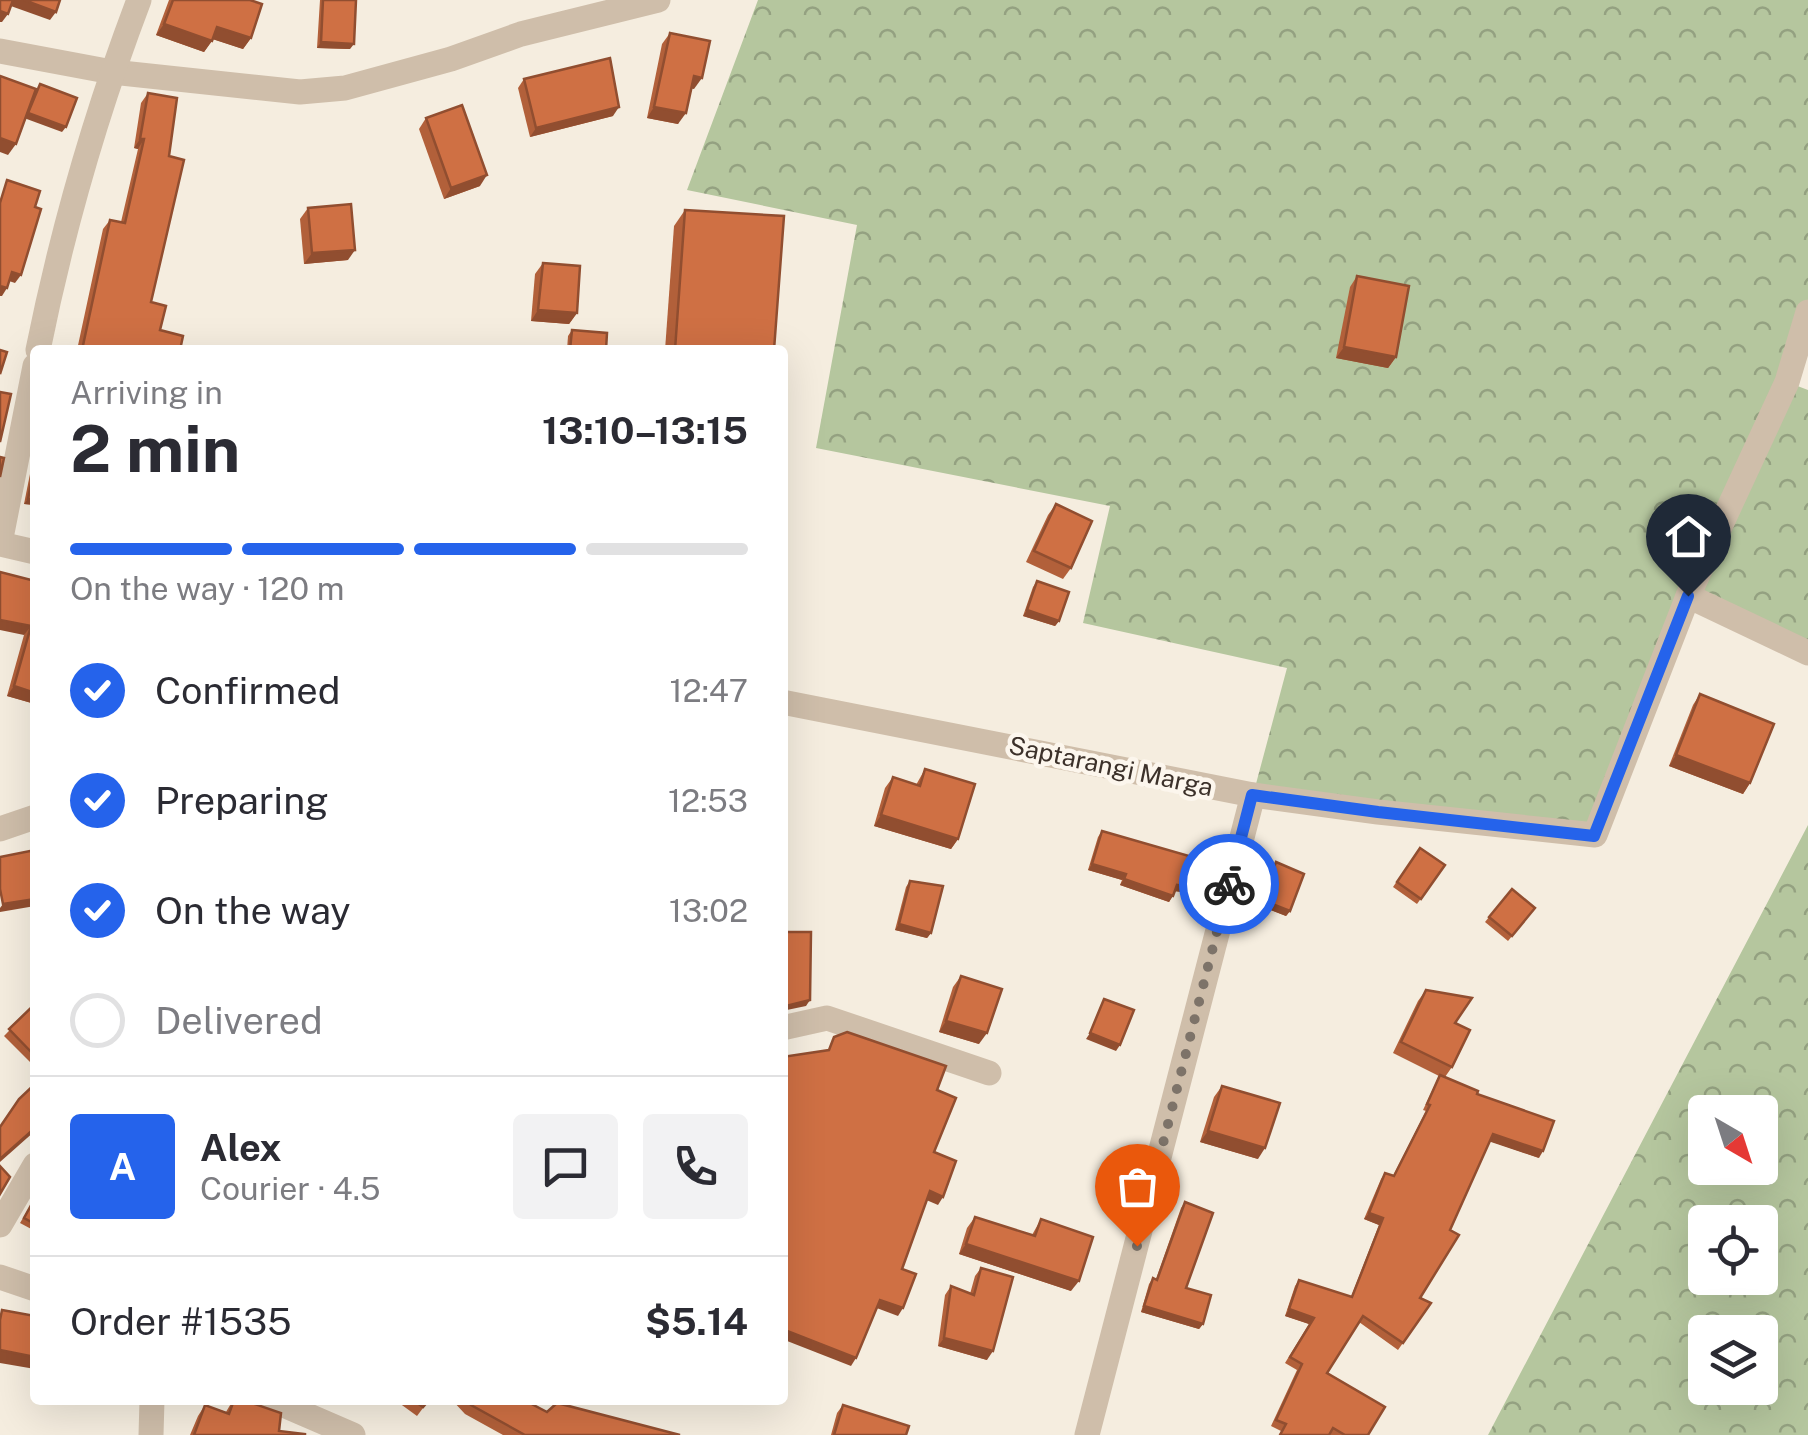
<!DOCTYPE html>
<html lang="en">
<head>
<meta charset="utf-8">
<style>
	:root { --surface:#fff; --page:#f2f2f3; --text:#2b2b33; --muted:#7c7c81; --line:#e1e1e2; --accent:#2563eb }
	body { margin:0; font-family:"Public Sans",sans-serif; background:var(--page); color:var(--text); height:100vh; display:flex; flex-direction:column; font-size:38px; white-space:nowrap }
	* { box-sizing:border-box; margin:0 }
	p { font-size:32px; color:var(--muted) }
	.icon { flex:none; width:55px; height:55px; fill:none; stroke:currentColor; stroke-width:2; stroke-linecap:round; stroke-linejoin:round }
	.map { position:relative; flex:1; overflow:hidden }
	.drawer { position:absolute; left:30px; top:345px; width:758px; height:1060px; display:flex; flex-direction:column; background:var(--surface); border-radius:10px; box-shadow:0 10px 40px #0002 }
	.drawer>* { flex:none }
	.needle { width:65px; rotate:141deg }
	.tools { position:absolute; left:1688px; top:1095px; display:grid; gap:20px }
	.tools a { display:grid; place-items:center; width:90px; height:90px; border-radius:10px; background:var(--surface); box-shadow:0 10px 40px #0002; font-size:50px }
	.pin { position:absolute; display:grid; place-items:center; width:85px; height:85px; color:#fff; margin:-102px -42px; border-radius:50% 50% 50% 0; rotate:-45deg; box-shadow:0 0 10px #0007 }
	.pin .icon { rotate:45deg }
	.courier { position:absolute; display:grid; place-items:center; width:100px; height:100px; margin:-50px; border:8px solid #2563eb; border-radius:50%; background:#fff; color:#222; box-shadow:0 2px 12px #0007 }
	.headline em { font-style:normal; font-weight:700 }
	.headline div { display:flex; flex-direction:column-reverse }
	.headline { display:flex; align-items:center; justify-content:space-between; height:170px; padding:0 40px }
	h1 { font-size:65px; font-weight:700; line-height:75px }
	.bar { display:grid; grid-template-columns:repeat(4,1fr); gap:15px 10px; align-content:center; height:120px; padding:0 40px }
	.bar i { height:12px; border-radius:8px; background:var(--line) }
	.bar .current { background:var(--accent) }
	.bar p { grid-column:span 4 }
	.line { display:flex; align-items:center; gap:25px; padding:0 40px; border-top:2px solid var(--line) }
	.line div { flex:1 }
	.round { display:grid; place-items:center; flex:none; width:105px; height:105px; border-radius:10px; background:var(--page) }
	ol { padding:0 40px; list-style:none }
	li { display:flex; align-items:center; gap:30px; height:110px }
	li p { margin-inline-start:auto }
	li .icon { padding:10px; border-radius:50%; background:var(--accent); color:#fff; stroke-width:4 }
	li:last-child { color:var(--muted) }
	li i { width:55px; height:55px; border:5px solid var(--line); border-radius:50% }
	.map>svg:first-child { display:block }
	.forest { fill:url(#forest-crowns); fill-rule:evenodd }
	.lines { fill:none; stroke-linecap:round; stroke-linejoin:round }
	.minor { stroke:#cfbeaa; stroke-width:25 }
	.wall { fill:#b2603a }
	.shaded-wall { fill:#914e30 }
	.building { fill:#cf7044; stroke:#914e30; stroke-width:2.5 }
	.done { stroke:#7d7369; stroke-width:10; stroke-dasharray:0 18 }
	.route { stroke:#2563eb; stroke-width:12 }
	.labels { text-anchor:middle; stroke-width:9; stroke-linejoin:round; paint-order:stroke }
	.street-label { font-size:25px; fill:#3c312a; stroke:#fcf6ed }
</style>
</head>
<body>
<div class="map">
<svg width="1808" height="1435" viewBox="0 0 1808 1435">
	<defs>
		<pattern id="forest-crowns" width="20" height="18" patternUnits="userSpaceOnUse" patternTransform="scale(2.5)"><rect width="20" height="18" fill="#b5c69e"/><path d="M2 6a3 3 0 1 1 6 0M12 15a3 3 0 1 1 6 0" fill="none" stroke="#94a181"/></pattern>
	</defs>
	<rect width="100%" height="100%" fill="#f5eddf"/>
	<g class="forest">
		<polygon points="758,0 1808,0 1808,312 1787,382 1808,390 1808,653 1688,597 1595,835 1253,795 1287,668 1083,623 1110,506 816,448 857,225 687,190"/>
		<path d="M1808,825V1435H1488ZM1760,1112V1168H1705V1112ZM1705,1222H1760V1278H1705ZM1705,1332H1760V1388H1705Z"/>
	</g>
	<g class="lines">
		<g class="minor">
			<polyline points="0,51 112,72 300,92 345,88 451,59 521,34 658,0"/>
			<path d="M38,350C62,231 96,113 139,0"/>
			<polyline points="0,543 35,366"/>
			<polyline points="0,544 35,552"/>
			<polyline points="1688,596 1808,653"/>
			<polyline points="782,702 1253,795 1378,812 1595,835 1688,596 1787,382 1808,312"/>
			<polyline points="0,829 35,817"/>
			<polyline points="782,1028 827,1018 989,1073"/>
			<polyline points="0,1225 35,1165"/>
			<polyline points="0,1277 35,1289"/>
			<polyline points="272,1400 353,1435"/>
			<polyline points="151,1435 152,1400"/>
			<polyline points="1087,1435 1253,795"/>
		</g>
	</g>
	<g class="wall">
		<polygon points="169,0 250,0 251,38 243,49 213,39 204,52 156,35"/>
		<polygon points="320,0 356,0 350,49 317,48"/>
		<polygon points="670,33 694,89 691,88 678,124 647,118 662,44"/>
		<polygon points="524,79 613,116 530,137 518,88"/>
		<polygon points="148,93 169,156 151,302 160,330 180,350 77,350 103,229 110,220 121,222 138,149 134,148 141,103"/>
		<polygon points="426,118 480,186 444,199 419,129"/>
		<polygon points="308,208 348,260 304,264 300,219"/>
		<polygon points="685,210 774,350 665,350 674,226"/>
		<polygon points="543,263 577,313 569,324 531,321 535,274"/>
		<polygon points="1357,276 1396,357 1388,368 1336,358 1350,287"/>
		<polygon points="572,330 606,350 567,350 568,336"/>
		<polygon points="34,469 35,505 24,504 30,474"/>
		<polygon points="1056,504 1071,568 1063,579 1026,562 1048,515"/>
		<polygon points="35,581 35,704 7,696 24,635"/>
		<polygon points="1037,581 1059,621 1055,626 1023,616 1033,587"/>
		<polygon points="1700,694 1750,783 1743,794 1669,766 1693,705"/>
		<polygon points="925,769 958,839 951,849 874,826 885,788 893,777 916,785"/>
		<polygon points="1102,831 1199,894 1175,891 1169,902 1120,885 1122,880 1088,870 1098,837"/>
		<polygon points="1420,848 1445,865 1417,904 1393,887"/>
		<polygon points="1276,862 1290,911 1286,916 1258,905 1272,868"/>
		<polygon points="910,881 931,933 927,938 895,930 906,887"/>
		<polygon points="1512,889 1535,908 1508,941 1485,922"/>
		<polygon points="961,976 979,1044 939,1032 953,987"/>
		<polygon points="1426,990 1455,1023 1452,1067 1445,1077 1477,1094 1539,1158 1490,1141 1420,1298 1431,1303 1398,1350 1359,1322 1327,1373 1368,1435 1279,1435 1281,1431 1271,1426 1297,1370 1285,1363 1309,1324 1285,1316 1295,1286 1299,1280 1351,1297 1379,1225 1364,1219 1381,1179 1385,1173 1393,1176 1426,1111 1423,1110 1439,1076 1393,1053 1418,1001"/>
		<polygon points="35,1004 35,1067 4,1036"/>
		<polygon points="1222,1086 1258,1159 1200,1142 1214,1097"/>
		<polygon points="35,1198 35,1231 20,1223"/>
		<polygon points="1185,1202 1186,1288 1203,1324 1199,1329 1141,1312 1149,1284 1153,1278 1156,1279 1181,1208"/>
		<polygon points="975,1217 1032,1235 1041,1219 1071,1291 959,1254 967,1228"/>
		<polygon points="981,1268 987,1360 938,1346 945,1295 951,1286 970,1294 975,1276"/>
		<polygon points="233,1400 243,1400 279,1431 305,1435 190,1435 198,1416 205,1405 226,1412"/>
		<polygon points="395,1400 429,1400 417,1416"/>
		<polygon points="452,1400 524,1400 547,1412 680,1435 503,1435 465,1414"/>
		<polygon points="843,1405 906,1435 831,1435 837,1413"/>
	</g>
	<g class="shaded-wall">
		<polygon points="11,0 24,0 56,12 50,20 8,5"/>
		<polygon points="0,11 8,14 2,22 0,22"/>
		<polygon points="164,24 212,41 204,52 156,35"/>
		<polygon points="217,27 251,38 243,49 209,38"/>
		<polygon points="321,42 354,44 350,49 317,48"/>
		<polygon points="694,76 702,78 694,89 686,87"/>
		<polygon points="619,107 613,116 530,137 536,128"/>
		<polygon points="654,107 686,113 678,124 647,118"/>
		<polygon points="28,113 66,127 62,132 24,118"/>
		<polygon points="0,138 16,144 8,155 0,152"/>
		<polygon points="140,139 144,139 138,149 134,148"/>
		<polygon points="487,175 480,186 444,199 451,188"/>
		<polygon points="355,250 348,260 304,264 312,253"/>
		<polygon points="12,272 21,275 15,283 6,280"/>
		<polygon points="0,286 7,288 2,296 0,296"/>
		<polygon points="538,310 577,313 569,324 531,321"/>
		<polygon points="1344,347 1396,357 1388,368 1336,358"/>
		<polygon points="28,499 35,499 35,505 24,504"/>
		<polygon points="1027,610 1059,621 1055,626 1023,616"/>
		<polygon points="0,620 31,626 24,635 0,630"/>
		<polygon points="14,686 35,693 35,704 7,696"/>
		<polygon points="1676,755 1750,783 1743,794 1669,766"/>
		<polygon points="881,815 958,839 951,849 874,826"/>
		<polygon points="1092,864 1126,874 1122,880 1088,870"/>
		<polygon points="1124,879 1173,896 1169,902 1120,885"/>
		<polygon points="1177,885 1203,889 1199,894 1173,891"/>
		<polygon points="35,899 35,906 0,912 0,908 3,904"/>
		<polygon points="1262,900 1290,911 1286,916 1258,905"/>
		<polygon points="899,924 931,933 927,938 895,930"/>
		<polygon points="810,1000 806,1006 782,1011 782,1007"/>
		<polygon points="946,1021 987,1033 979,1044 939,1032"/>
		<polygon points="1090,1033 1120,1045 1116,1051 1086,1039"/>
		<polygon points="35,1128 35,1131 0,1162 0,1159"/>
		<polygon points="1208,1131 1265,1148 1258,1159 1200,1142"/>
		<polygon points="1493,1134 1543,1151 1539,1158 1488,1141"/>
		<polygon points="930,1191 943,1197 938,1205 924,1199"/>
		<polygon points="1369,1213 1383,1218 1379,1225 1364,1219"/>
		<polygon points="966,1244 1079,1281 1071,1291 959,1254"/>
		<polygon points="880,1300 903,1308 898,1316 874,1307"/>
		<polygon points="1144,1306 1203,1324 1199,1329 1141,1312"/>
		<polygon points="1289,1309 1314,1318 1309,1324 1285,1316"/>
		<polygon points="782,1329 856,1358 851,1366 782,1339"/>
		<polygon points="944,1338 993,1351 987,1360 938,1346"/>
		<polygon points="0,1350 35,1357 35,1369 0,1363"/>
		<polygon points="108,1400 131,1400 129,1403"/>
	</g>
	<g class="building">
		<polygon points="0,0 13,0 8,14 0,11"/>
		<polygon points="24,0 60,0 56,12"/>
		<polygon points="173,0 250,0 262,4 251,38 217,27 212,41 164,24"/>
		<polygon points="323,0 356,0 354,44 321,42"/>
		<polygon points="670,33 710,41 702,78 694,76 686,113 654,107"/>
		<polygon points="610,58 619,107 536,128 524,79"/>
		<polygon points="0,76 36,89 16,144 0,138"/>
		<polygon points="40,84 77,98 66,127 28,113"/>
		<polygon points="148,93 177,98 169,156 184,160 151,302 166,306 160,330 183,336 180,350 82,350 110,220 125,223 144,139 140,139"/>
		<polygon points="462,105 487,175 451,188 426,118"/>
		<polygon points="7,180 40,191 35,207 41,209 21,275 12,272 7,288 0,286 0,203"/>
		<polygon points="351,204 355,250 312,253 308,208"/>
		<polygon points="685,210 784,216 774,350 675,350"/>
		<polygon points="543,263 580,266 577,313 538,310"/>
		<polygon points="1357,276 1409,286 1396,357 1344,347"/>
		<polygon points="572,330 607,333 606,350 570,350"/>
		<polygon points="0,350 7,352 0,374"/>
		<polygon points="0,392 11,394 0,442"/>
		<polygon points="0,457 4,458 0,477"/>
		<polygon points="34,469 35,499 28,499"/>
		<polygon points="1056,504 1092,521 1071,568 1034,551"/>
		<polygon points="0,572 35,581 35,693 14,686 31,626 0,620"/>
		<polygon points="1037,581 1069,592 1059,621 1027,610"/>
		<polygon points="1700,694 1774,724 1750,783 1676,755"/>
		<polygon points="925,769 975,784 958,839 881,815 893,777 920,786"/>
		<polygon points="1102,831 1210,862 1203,889 1177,885 1173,896 1124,879 1126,874 1092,864"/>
		<polygon points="1420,848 1445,865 1421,899 1397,882"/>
		<polygon points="35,850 35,899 3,904 0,889 0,857"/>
		<polygon points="1276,862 1304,874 1290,911 1262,900"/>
		<polygon points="910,881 943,886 931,933 899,924"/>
		<polygon points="1512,889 1535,908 1512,936 1489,917"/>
		<polygon points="782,932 811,932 810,1000 782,1007"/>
		<polygon points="961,976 1002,989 987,1033 946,1021"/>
		<polygon points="1426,990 1472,998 1455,1023 1470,1030 1452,1067 1401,1042"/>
		<polygon points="1104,999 1134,1010 1120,1045 1090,1033"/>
		<polygon points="35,1004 35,1056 9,1029"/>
		<polygon points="847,1032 946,1066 937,1090 956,1098 934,1152 956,1161 943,1197 930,1191 902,1269 916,1274 903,1308 880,1300 856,1358 782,1329 782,1057 829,1050 834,1037"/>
		<polygon points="1440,1075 1478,1091 1477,1094 1554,1121 1543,1151 1493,1134 1450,1230 1459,1235 1420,1298 1431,1303 1403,1343 1363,1316 1327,1373 1385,1407 1368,1435 1345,1435 1333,1428 1329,1435 1280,1435 1286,1424 1276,1420 1302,1364 1290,1357 1314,1318 1289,1309 1299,1280 1352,1297 1383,1218 1369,1213 1385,1173 1394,1176 1430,1105 1427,1104"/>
		<polygon points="35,1084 35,1128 0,1159 0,1127 19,1099"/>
		<polygon points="1222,1086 1280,1103 1265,1148 1208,1131"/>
		<polygon points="0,1166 10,1177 0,1194"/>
		<polygon points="35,1198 35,1224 24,1218"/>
		<polygon points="1185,1202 1213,1213 1186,1288 1211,1295 1203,1324 1144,1306 1153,1278 1157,1280"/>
		<polygon points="975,1217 1035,1236 1041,1219 1093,1237 1079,1281 966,1244"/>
		<polygon points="981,1268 1013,1277 993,1351 944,1338 951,1286 974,1295"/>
		<polygon points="2,1310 35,1316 35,1357 0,1350 0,1320"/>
		<polygon points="234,1400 243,1400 281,1413 279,1431 305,1434 305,1435 194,1435 205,1405 229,1414"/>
		<polygon points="413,1400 429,1400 423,1407"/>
		<polygon points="466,1400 524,1400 547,1412 557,1403 680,1435 525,1435 471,1405"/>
		<polygon points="843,1405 909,1426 906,1435 834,1435"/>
	</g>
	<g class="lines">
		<polyline class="done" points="1137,1246 1229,884"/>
		<polyline class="route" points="1229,884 1252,795 1378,812 1594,836 1688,596"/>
	</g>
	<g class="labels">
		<g class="street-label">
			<text transform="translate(1111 766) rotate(12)" y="9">Saptarangi Marga</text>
		</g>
	</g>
</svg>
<div class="tools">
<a><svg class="needle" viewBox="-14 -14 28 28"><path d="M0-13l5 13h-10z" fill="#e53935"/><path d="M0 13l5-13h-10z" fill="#7c7c81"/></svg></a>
<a><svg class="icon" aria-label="locate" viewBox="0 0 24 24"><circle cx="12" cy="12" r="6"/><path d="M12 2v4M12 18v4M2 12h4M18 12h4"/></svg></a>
<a><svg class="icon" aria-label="layers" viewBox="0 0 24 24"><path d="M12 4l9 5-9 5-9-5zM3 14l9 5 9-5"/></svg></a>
</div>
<div class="pin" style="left:1137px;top:1246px;background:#ea580c"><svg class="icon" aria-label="bag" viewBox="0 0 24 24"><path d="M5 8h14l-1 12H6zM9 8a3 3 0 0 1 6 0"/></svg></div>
<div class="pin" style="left:1688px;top:596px;background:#1f2937"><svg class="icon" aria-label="home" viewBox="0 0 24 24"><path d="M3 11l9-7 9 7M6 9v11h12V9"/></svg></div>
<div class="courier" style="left:1229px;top:884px"><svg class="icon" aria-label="bike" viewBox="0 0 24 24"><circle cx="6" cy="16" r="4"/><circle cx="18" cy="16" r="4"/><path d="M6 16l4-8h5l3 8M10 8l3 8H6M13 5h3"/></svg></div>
<section class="drawer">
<div class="headline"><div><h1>2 min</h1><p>Arriving in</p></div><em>13:10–13:15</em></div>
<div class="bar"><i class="current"></i><i class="current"></i><i class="current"></i><i></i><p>On the way · 120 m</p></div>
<ol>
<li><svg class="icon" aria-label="check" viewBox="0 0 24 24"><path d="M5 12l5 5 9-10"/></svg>Confirmed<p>12:47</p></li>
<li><svg class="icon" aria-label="check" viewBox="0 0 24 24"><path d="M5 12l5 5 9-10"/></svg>Preparing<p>12:53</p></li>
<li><svg class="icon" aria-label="check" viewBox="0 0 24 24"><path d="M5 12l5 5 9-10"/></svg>On the way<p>13:02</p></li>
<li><i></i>Delivered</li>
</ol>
<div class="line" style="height:180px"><b class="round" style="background:var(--accent);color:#fff">A</b><div><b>Alex</b><p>Courier · 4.5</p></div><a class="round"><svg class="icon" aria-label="chat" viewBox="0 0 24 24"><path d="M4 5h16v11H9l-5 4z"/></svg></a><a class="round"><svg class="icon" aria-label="phone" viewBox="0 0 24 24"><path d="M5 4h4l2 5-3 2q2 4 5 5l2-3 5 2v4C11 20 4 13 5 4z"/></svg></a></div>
<div class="line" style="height:130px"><div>Order #1535</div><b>$5.14</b></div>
</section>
</div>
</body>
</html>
